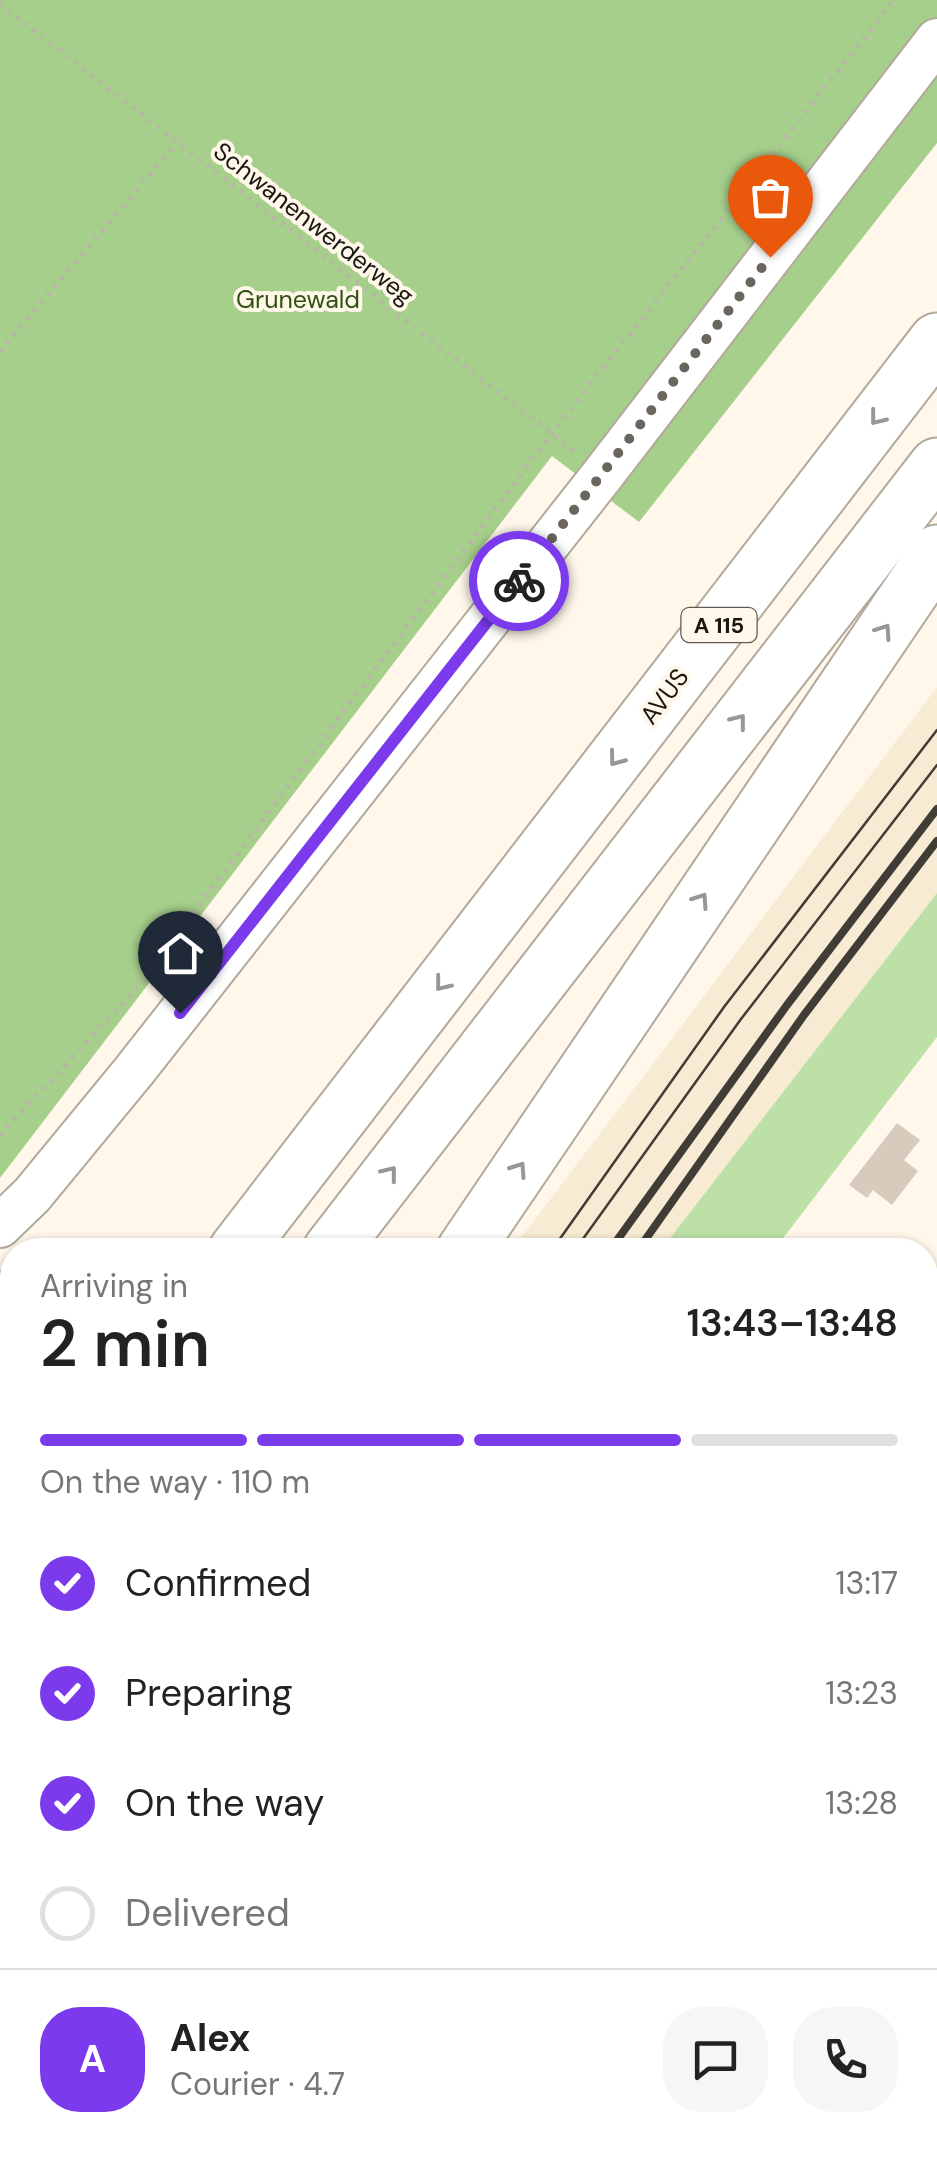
<!DOCTYPE html>
<html lang="en">
<head>
<meta charset="utf-8">
<style>
	:root { --surface:#fff; --page:#f6f6f6; --text:#222; --muted:#767676; --line:#e0e0e0; --accent:#7c3aed }
	body { margin:0; font-family:"DM Sans",sans-serif; background:var(--page); color:var(--text); height:100vh; display:flex; flex-direction:column; font-size:38px; white-space:nowrap }
	* { box-sizing:border-box; margin:0 }
	p { font-size:32px; color:var(--muted) }
	.icon { flex:none; width:55px; height:55px; fill:none; stroke:currentColor; stroke-width:2; stroke-linecap:round; stroke-linejoin:round }
	.map { position:relative; flex:1; overflow:hidden }
	.panel { position:absolute; left:0px; top:1238px; width:938px; height:932px; display:flex; flex-direction:column; background:var(--surface); border-radius:40px 40px 0 0; box-shadow:0 2px 8px #0004 }
	.panel>* { flex:none }
	.pin { position:absolute; display:grid; place-items:center; width:85px; height:85px; color:#fff; margin:-102px -42px; border-radius:50% 50% 50% 0; rotate:-45deg; box-shadow:0 0 10px #0007 }
	.pin .icon { rotate:45deg }
	.courier { position:absolute; display:grid; place-items:center; width:100px; height:100px; margin:-50px; border:8px solid #7c3aed; border-radius:50%; background:#fff; color:#222; box-shadow:0 2px 12px #0007 }
	.overview em { font-style:normal; font-weight:600 }
	.overview div { display:flex; flex-direction:column-reverse }
	.overview { display:flex; align-items:center; justify-content:space-between; height:170px; padding:0 40px }
	h1 { font-size:65px; font-weight:600; line-height:75px }
	.bar { display:grid; grid-template-columns:repeat(4,1fr); gap:15px 10px; align-content:center; height:120px; padding:0 40px }
	.bar i { height:12px; border-radius:8px; background:var(--line) }
	.bar .current { background:var(--accent) }
	.bar p { grid-column:span 4 }
	.line { display:flex; align-items:center; gap:25px; padding:0 40px; border-top:2px solid var(--line) }
	.line div { flex:1 }
	.round { display:grid; place-items:center; flex:none; width:105px; height:105px; border-radius:40px; background:var(--page) }
	ol { padding:0 40px; list-style:none }
	li { display:flex; align-items:center; gap:30px; height:110px }
	li p { margin-inline-start:auto }
	li .icon { padding:10px; border-radius:50%; background:var(--accent); color:#fff; stroke-width:4 }
	li:last-child { color:var(--muted) }
	li i { width:55px; height:55px; border:5px solid var(--line); border-radius:50% }
	.map>svg:first-child { display:block }
	.built { fill:#f8ebd3 }
	.green { fill:#bce0a6 }
	.forest { fill:#a6cf8c }
	.building { fill:#d8cbbd }
	.lines { fill:none; stroke-linecap:round; stroke-linejoin:round }
	.minor-casing { stroke:#b1a999; stroke-width:46 }
	.major-casing { stroke:#b1a999; stroke-width:56 }
	.highway-casing { stroke:#b1a999; stroke-width:59 }
	.path { stroke:#bab4a9; stroke-width:6; stroke-dasharray:2.5 8; stroke-linecap:butt }
	.minor { stroke:#fff; stroke-width:42 }
	.major { stroke:#fff; stroke-width:52 }
	.highway { stroke:#fff; stroke-width:55 }
	.tram { stroke:#413d36; stroke-width:2.5 }
	.rail { stroke:#413d36; stroke-width:8 }
	.oneway { stroke:#989794 }
	.done { stroke:#6a655d; stroke-width:10; stroke-dasharray:0 18 }
	.route { stroke:#7c3aed; stroke-width:12 }
	.labels { text-anchor:middle; stroke-width:8; stroke-linejoin:round; paint-order:stroke }
	.shield { fill:#fff7ea; stroke:#5f5a52; stroke-width:2.5 }
	.shield-label { font-size:22px; font-weight:bold; fill:#1a1711 }
	.street-label { font-size:25px; fill:#1a1711; stroke:#fff7ea }
	.park-label { font-size:25px; fill:#2e530e; stroke:#fff7ea }
</style>
</head>
<body>
<div class="map">
<svg width="937" height="2169" viewBox="0 0 937 2169">
	<rect width="100%" height="100%" fill="#fff7ea"/>
	<g class="built">
		<polygon points="937,687 937,893 661,1250 512,1250"/>
		<polygon points="12,2143 12,2158 172,2158 167,2169 1,2169"/>
	</g>
	<g class="green">
		<polygon points="937,893 937,1037 774,1250 661,1250"/>
		<polygon points="12,1714 12,1891 0,1910 0,1731"/>
	</g>
	<polygon class="forest" points="0,0 937,0 937,143 639,522 552,456 0,1178"/>
	<g class="building">
		<polygon points="897,1123 920,1140 904,1160 918,1171 892,1205 873,1190 867,1198 849,1185"/>
		<polygon points="929,1260 937,1275 937,1309 925,1316 925,1262"/>
		<polygon points="925,1647 937,1666 937,1770 925,1751"/>
		<polygon points="937,1894 937,1965 932,1958 925,1962 925,1902"/>
		<polygon points="937,2134 937,2169 924,2169 917,2158 925,2158 925,2142"/>
		<polygon points="593,2158 638,2158 624,2167 619,2160 606,2169 600,2169"/>
	</g>
	<g class="lines">
		<g class="minor-casing">
			<g id="minor">
				<polyline points="0,1226 32,1195 134,1071 604,473 937,40"/>
				<polyline points="925,1371 937,1364"/>
				<polyline points="925,1534 937,1556"/>
			</g>
		</g>
		<g class="major-casing">
			<g id="major">
				<polyline points="925,2056 937,2048"/>
				<polyline points="752,2169 770,2158"/>
			</g>
		</g>
		<g class="highway-casing">
			<g id="highway">
				<polyline points="237,1250 937,341"/>
				<polyline points="331,1250 937,466"/>
				<polyline points="465,1250 937,553"/>
				<polyline points="0,1558 12,1541"/>
				<polyline points="0,1679 12,1662"/>
				<polyline points="0,1936 12,1918"/>
			</g>
		</g>
		<g class="path">
			<polyline points="0,4 575,452"/>
			<polyline points="0,351 177,142"/>
			<polyline points="0,1135 138,987 551,434 894,0"/>
			<polyline points="0,1273 12,1261"/>
			<polyline points="925,1808 937,1825"/>
			<polyline points="925,1879 937,1871"/>
			<polyline points="476,2169 494,2158"/>
			<polyline points="689,2169 707,2158"/>
		</g>
		<use href="#minor" class="minor"/>
		<use href="#major" class="major"/>
		<use href="#highway" class="highway"/>
		<g class="tram">
			<polyline points="552,1250 724,1007 937,730"/>
			<polyline points="575,1250 741,1019 937,765"/>
			<polyline points="34,2169 39,2158"/>
			<polyline points="63,2169 68,2158"/>
		</g>
		<g class="rail">
			<polyline points="610,1250 787,1005 937,809"/>
			<polyline points="638,1250 804,1015 937,841"/>
			<polyline points="108,2169 113,2158"/>
			<polyline points="136,2169 141,2158"/>
		</g>
	</g>
	<defs><path id="oneway-chevron" d="M-2-3.5L2.5 0L-2 3.5" fill="none" stroke-width="1.6" stroke-linecap="round" stroke-linejoin="round" transform="scale(2.5)"/></defs>
	<g class="oneway">
		<use href="#oneway-chevron" transform="translate(877 418) rotate(128)"/>
		<use href="#oneway-chevron" transform="translate(884 631) rotate(-56)"/>
		<use href="#oneway-chevron" transform="translate(739 721) rotate(-52)"/>
		<use href="#oneway-chevron" transform="translate(616 759) rotate(127)"/>
		<use href="#oneway-chevron" transform="translate(701 900) rotate(-56)"/>
		<use href="#oneway-chevron" transform="translate(442 984) rotate(128)"/>
		<use href="#oneway-chevron" transform="translate(519 1169) rotate(-56)"/>
		<use href="#oneway-chevron" transform="translate(390 1173) rotate(-52)"/>
	</g>
	<g class="lines">
		<polyline class="done" points="519,581 770,257"/>
		<polyline class="route" points="180,1013 519,581"/>
	</g>
	<g class="labels">
		<rect class="shield" x="681.5" y="608" width="75" height="34" rx="8"/>
		<g class="shield-label">
			<text x="719" y="633">A 115</text>
		</g>
		<g class="street-label">
			<text transform="translate(314 223) rotate(38)" y="9">Schwanenwerderweg</text>
			<text transform="translate(664 696) rotate(-53)" y="9">AVUS</text>
		</g>
		<g class="park-label">
			<text x="298" y="308">Grunewald</text>
		</g>
	</g>
</svg>
<div class="pin" style="left:770px;top:257px;background:#ea580c"><svg class="icon" aria-label="bag" viewBox="0 0 24 24"><path d="M5 8h14l-1 12H6zM9 8a3 3 0 0 1 6 0"/></svg></div>
<div class="pin" style="left:180px;top:1013px;background:#1f2937"><svg class="icon" aria-label="home" viewBox="0 0 24 24"><path d="M3 11l9-7 9 7M6 9v11h12V9"/></svg></div>
<div class="courier" style="left:519px;top:581px"><svg class="icon" aria-label="bike" viewBox="0 0 24 24"><circle cx="6" cy="16" r="4"/><circle cx="18" cy="16" r="4"/><path d="M6 16l4-8h5l3 8M10 8l3 8H6M13 5h3"/></svg></div>
<section class="panel">
<div class="overview"><div><h1>2 min</h1><p>Arriving in</p></div><em>13:43–13:48</em></div>
<div class="bar"><i class="current"></i><i class="current"></i><i class="current"></i><i></i><p>On the way · 110 m</p></div>
<ol>
<li><svg class="icon" aria-label="check" viewBox="0 0 24 24"><path d="M5 12l5 5 9-10"/></svg>Confirmed<p>13:17</p></li>
<li><svg class="icon" aria-label="check" viewBox="0 0 24 24"><path d="M5 12l5 5 9-10"/></svg>Preparing<p>13:23</p></li>
<li><svg class="icon" aria-label="check" viewBox="0 0 24 24"><path d="M5 12l5 5 9-10"/></svg>On the way<p>13:28</p></li>
<li><i></i>Delivered</li>
</ol>
<div class="line" style="height:180px"><b class="round" style="background:var(--accent);color:#fff">A</b><div><b>Alex</b><p>Courier · 4.7</p></div><a class="round"><svg class="icon" aria-label="chat" viewBox="0 0 24 24"><path d="M4 5h16v11H9l-5 4z"/></svg></a><a class="round"><svg class="icon" aria-label="phone" viewBox="0 0 24 24"><path d="M5 4h4l2 5-3 2q2 4 5 5l2-3 5 2v4C11 20 4 13 5 4z"/></svg></a></div>
</section>
</div>
</body>
</html>
